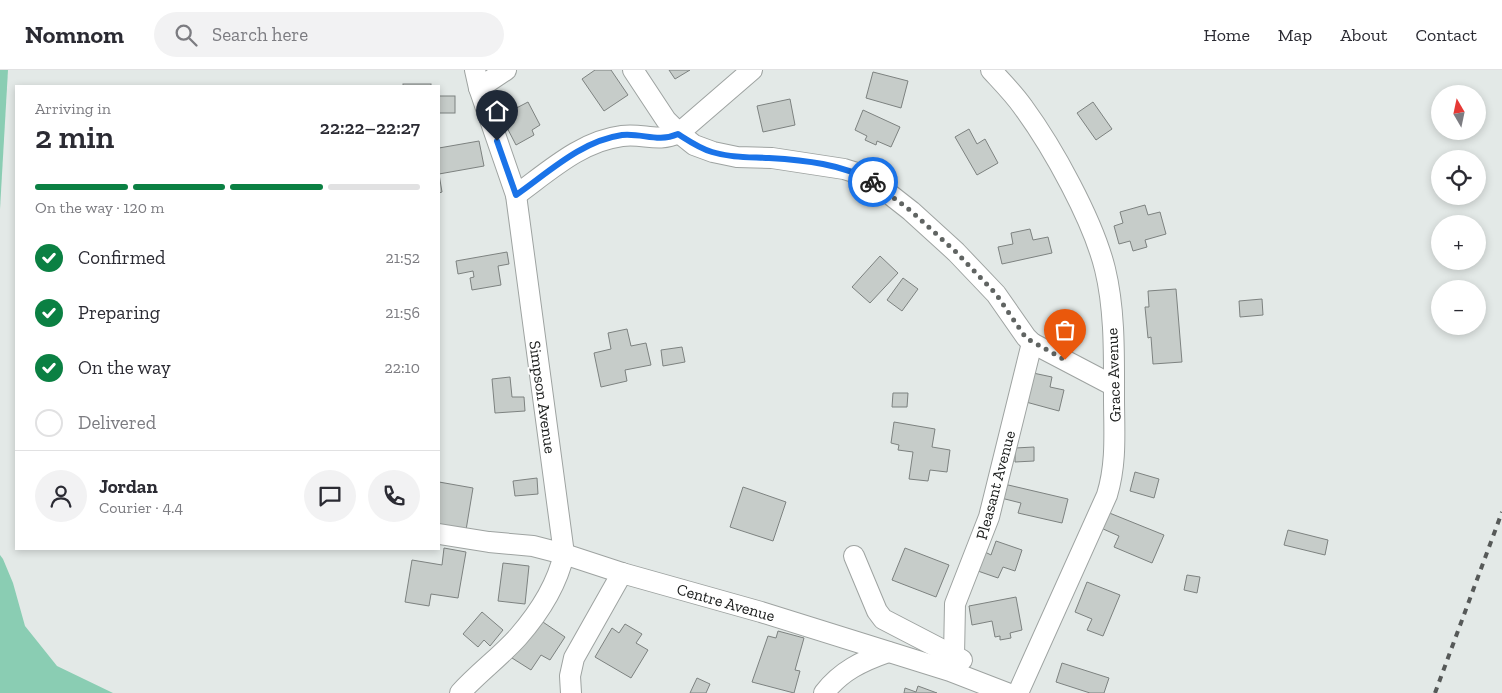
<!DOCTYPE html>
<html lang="en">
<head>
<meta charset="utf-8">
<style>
	:root { --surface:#fff; --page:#f2f2f3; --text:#2b2b33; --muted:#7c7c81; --line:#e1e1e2; --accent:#0b8043 }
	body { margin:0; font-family:"Zilla Slab",serif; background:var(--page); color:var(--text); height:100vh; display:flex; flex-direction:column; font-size:19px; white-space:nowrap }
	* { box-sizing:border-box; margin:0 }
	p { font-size:16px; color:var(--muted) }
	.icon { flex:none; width:28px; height:28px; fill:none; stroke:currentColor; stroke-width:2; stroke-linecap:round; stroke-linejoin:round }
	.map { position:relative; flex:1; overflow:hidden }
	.side { position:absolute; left:15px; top:15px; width:425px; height:465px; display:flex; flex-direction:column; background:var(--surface); border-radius:0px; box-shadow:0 2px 8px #0003 }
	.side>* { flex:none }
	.needle { width:32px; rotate:351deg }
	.buttons { position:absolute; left:1431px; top:15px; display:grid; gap:10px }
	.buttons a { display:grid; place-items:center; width:55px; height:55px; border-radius:50%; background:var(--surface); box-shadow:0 2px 8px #0003; font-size:25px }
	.pin { position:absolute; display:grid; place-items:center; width:42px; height:42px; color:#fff; margin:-51px -21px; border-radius:50% 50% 50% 0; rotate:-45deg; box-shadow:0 0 5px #0007 }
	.pin .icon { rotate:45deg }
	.courier { position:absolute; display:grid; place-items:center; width:50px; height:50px; margin:-25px; border:4px solid #1a73e8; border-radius:50%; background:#fff; color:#222; box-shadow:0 1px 6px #0007 }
	.overview em { font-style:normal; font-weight:600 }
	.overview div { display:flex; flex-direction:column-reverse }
	.overview { display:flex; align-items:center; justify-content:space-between; height:85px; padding:0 20px }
	h1 { font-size:32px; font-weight:600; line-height:38px }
	.bar { display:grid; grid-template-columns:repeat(4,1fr); gap:8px 5px; align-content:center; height:60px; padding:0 20px }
	.bar i { height:6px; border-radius:4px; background:var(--line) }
	.bar .active { background:var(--accent) }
	.bar p { grid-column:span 4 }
	.line { display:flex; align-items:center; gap:12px; padding:0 20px; border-top:1px solid var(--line) }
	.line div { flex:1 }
	.round { display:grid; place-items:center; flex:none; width:52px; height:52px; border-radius:26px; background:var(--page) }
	ol { padding:0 20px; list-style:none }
	li { display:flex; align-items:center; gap:15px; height:55px }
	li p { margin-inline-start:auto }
	li .icon { padding:5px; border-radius:50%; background:var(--accent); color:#fff; stroke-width:4 }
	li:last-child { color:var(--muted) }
	li i { width:28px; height:28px; border:2px solid var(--line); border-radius:50% }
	header { display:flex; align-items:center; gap:30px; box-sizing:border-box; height:70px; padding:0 25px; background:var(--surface); border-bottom:1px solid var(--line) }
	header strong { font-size:24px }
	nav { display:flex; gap:28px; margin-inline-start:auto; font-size:18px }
	.search { width:350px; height:45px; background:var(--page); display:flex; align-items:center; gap:12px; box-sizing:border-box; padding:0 18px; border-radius:28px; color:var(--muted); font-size:19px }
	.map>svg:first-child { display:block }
	.green { fill:#8acdb3 }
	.building { fill:#c6ccc9; stroke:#7d8280 }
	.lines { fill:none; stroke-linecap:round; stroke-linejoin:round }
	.street-casing { stroke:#9ea3a1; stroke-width:22 }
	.street { stroke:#fff; stroke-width:20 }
	.rail { stroke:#565958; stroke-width:4; stroke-dasharray:6 6; stroke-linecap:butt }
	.done { stroke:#606462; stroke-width:5; stroke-dasharray:0 9 }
	.route { stroke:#1a73e8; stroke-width:6 }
	.labels { text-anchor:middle; stroke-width:4; stroke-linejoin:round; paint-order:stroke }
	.street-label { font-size:16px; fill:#1a1c1b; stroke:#fff }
</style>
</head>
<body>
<header>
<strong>Nomnom</strong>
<div class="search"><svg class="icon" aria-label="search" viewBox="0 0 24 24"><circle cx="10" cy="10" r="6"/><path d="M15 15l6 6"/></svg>Search here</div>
<nav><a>Home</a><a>Map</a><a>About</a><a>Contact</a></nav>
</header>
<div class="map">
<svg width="1502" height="623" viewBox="0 0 1502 623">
	<rect width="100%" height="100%" fill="#e3e9e7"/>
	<g class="green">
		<polygon points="0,0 8,0 0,139"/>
		<polygon points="0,485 3,489 13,513 25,556 57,596 113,623 0,623"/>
	</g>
	<g class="building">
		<polygon points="595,0 611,0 628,25 604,41 582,9"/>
		<polygon points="669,0 690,0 675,9"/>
		<polygon points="873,2 908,11 901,38 866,28"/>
		<rect x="403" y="14" width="28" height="2"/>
		<rect x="439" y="26" width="16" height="17"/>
		<polygon points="790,29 795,55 763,62 757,36"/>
		<polygon points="528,32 540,55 532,60 534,65 516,75 501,46"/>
		<polygon points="1093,32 1112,59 1096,70 1077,43"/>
		<polygon points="863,40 900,57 891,77 877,71 876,75 865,70 867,66 855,60"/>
		<polygon points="969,59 977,74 985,69 998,93 977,105 955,67"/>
		<polygon points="479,71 484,96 439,104 442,122 439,123 439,78"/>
		<polygon points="1145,135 1148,145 1160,142 1166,164 1145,170 1147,177 1133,181 1130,171 1119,174 1114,156 1123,153 1120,142"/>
		<polygon points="1030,159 1033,170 1048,167 1052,183 1002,194 998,177 1013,174 1011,163"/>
		<polygon points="507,182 509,194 498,196 501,215 472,220 470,208 474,207 473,201 458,204 456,191"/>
		<polygon points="880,186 898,203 870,233 852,217"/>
		<polygon points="903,208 918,219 902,241 887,230"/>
		<polygon points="1176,219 1182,292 1153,294 1151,267 1148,268 1145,237 1149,237 1148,221"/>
		<polygon points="1262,229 1263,245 1240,247 1239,231"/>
		<polygon points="627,259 631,276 646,273 651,295 625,300 627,311 601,317 594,283 611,279 608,263"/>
		<polygon points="682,277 685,292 663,296 661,280"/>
		<polygon points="1033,303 1052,307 1050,317 1064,320 1059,341 1026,332"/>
		<polygon points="510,307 512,327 524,327 525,341 495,343 492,309"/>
		<polygon points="893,323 908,323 907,337 892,337"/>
		<polygon points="894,352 935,359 932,377 950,380 947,402 930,400 928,411 909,409 913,382 898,380 899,375 891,373"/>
		<polygon points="1034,377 1034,391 1015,392 1015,378"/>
		<polygon points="1135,402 1159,409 1154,428 1130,421"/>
		<polygon points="537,408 538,424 515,426 513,411"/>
		<polygon points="439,412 473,418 466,460 439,455"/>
		<polygon points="1004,414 1068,429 1062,453 1018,443 1021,433 1001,428"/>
		<polygon points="743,417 786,432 773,471 730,457"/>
		<polygon points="1107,442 1164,465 1152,493 1114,477 1119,466 1101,458"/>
		<polygon points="1288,460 1328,470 1325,485 1284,475"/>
		<polygon points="996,471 1022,480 1015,501 1003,497 998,508 975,500 983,481 991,485"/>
		<polygon points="444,478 466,482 458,528 431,524 429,536 405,532 412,490 442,495"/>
		<polygon points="905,478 949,495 936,527 892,510"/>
		<polygon points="503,493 529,496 525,534 498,531"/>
		<polygon points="1187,505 1200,507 1197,523 1184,520"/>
		<polygon points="1087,512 1120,525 1103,566 1087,560 1092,549 1075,542"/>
		<polygon points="1016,527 1022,560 1010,563 1011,568 1000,570 1000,566 995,567 992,551 972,555 969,536"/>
		<polygon points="482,542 503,560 490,576 484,570 478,577 463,564"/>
		<polygon points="537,548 565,567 550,590 541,585 531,600 512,588"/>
		<polygon points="625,554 642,564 636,573 648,580 631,608 595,587 612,558 619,563"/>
		<polygon points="778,561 804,568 795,600 800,601 794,623 752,612 768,566 776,568"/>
		<polygon points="1062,593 1109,608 1104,623 1090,623 1056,612"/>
		<polygon points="697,608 710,614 706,623 690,623"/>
		<polygon points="918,616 937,623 904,623 905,618 916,622"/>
	</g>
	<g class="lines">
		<g class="street-casing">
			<g id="street">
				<polyline points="633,0 666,50 679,63 694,75 713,82 737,87 772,88 844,99 860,104 874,112 911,141 956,182 996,224 1026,267 1032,273 1114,316"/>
				<path d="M991,0C1002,12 1014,24 1023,37C1053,78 1093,150 1105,199C1115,240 1114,285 1114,327C1114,361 1117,392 1107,425L1018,623"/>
				<polyline points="479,18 506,0"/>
				<path d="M516,125C548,102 581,71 622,66C644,63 657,73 679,63L752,0"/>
				<polyline points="439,464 489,472 533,476 564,484 622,503 761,542 950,601 1007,623"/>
				<polyline points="854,486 877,541 883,549 962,590"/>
				<polyline points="954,586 955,534 989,447 1032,273"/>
				<path d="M460,623C478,603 500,587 518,567C539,543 557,515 564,484L516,125L479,18L475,0"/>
				<polyline points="571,623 570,606 574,588 622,503"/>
				<path d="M824,623C841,601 862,591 888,582"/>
			</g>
		</g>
		<use href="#street" class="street"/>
		<polyline class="rail" points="1435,623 1502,442"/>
	</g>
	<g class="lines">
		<polyline class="done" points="873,112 911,141 956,182 996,224 1026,268 1065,290"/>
		<path class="route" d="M497,71L516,125C549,102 581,71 622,65C644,63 657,73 678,64C689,71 699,78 712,82C731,88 750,87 769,88C803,90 844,94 873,112"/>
	</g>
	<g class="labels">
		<g class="street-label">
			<text transform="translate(1113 305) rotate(-92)" y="6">Grace Avenue</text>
			<text transform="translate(543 327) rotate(82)" y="6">Simpson Avenue</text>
			<text transform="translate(995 415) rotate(-75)" y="6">Pleasant Avenue</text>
			<text transform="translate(726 532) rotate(16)" y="6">Centre Avenue</text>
		</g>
	</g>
</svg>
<div class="buttons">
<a><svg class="needle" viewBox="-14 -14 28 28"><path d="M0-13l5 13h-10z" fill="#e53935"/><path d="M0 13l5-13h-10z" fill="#7c7c81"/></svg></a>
<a><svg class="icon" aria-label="locate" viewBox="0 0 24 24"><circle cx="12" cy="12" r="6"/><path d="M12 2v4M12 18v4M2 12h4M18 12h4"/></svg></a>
<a>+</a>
<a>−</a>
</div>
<div class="pin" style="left:1065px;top:290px;background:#ea580c"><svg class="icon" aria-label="bag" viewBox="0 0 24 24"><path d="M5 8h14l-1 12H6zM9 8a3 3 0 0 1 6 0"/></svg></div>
<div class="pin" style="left:497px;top:71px;background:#1f2937"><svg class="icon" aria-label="home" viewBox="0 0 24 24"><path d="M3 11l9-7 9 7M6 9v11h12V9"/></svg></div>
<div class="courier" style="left:873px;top:112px"><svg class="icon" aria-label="bike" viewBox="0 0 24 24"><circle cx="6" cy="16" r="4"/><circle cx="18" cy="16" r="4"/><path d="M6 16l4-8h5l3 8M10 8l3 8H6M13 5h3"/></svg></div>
<section class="side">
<div class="overview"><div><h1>2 min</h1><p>Arriving in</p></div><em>22:22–22:27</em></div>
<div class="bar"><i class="active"></i><i class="active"></i><i class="active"></i><i></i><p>On the way · 120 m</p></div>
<ol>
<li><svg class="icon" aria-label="check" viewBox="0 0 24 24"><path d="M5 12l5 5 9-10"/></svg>Confirmed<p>21:52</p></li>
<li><svg class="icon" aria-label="check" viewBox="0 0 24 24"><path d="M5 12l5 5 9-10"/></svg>Preparing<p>21:56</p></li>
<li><svg class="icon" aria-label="check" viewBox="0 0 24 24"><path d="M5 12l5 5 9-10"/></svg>On the way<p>22:10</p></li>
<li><i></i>Delivered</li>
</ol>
<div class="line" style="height:90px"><a class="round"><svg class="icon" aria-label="person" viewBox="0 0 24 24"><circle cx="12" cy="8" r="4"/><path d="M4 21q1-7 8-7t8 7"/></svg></a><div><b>Jordan</b><p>Courier · 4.4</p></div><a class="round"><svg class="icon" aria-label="chat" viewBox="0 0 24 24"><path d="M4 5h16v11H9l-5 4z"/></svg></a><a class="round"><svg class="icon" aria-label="phone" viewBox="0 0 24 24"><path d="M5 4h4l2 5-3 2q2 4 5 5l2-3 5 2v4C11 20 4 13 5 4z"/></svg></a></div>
</section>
</div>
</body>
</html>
